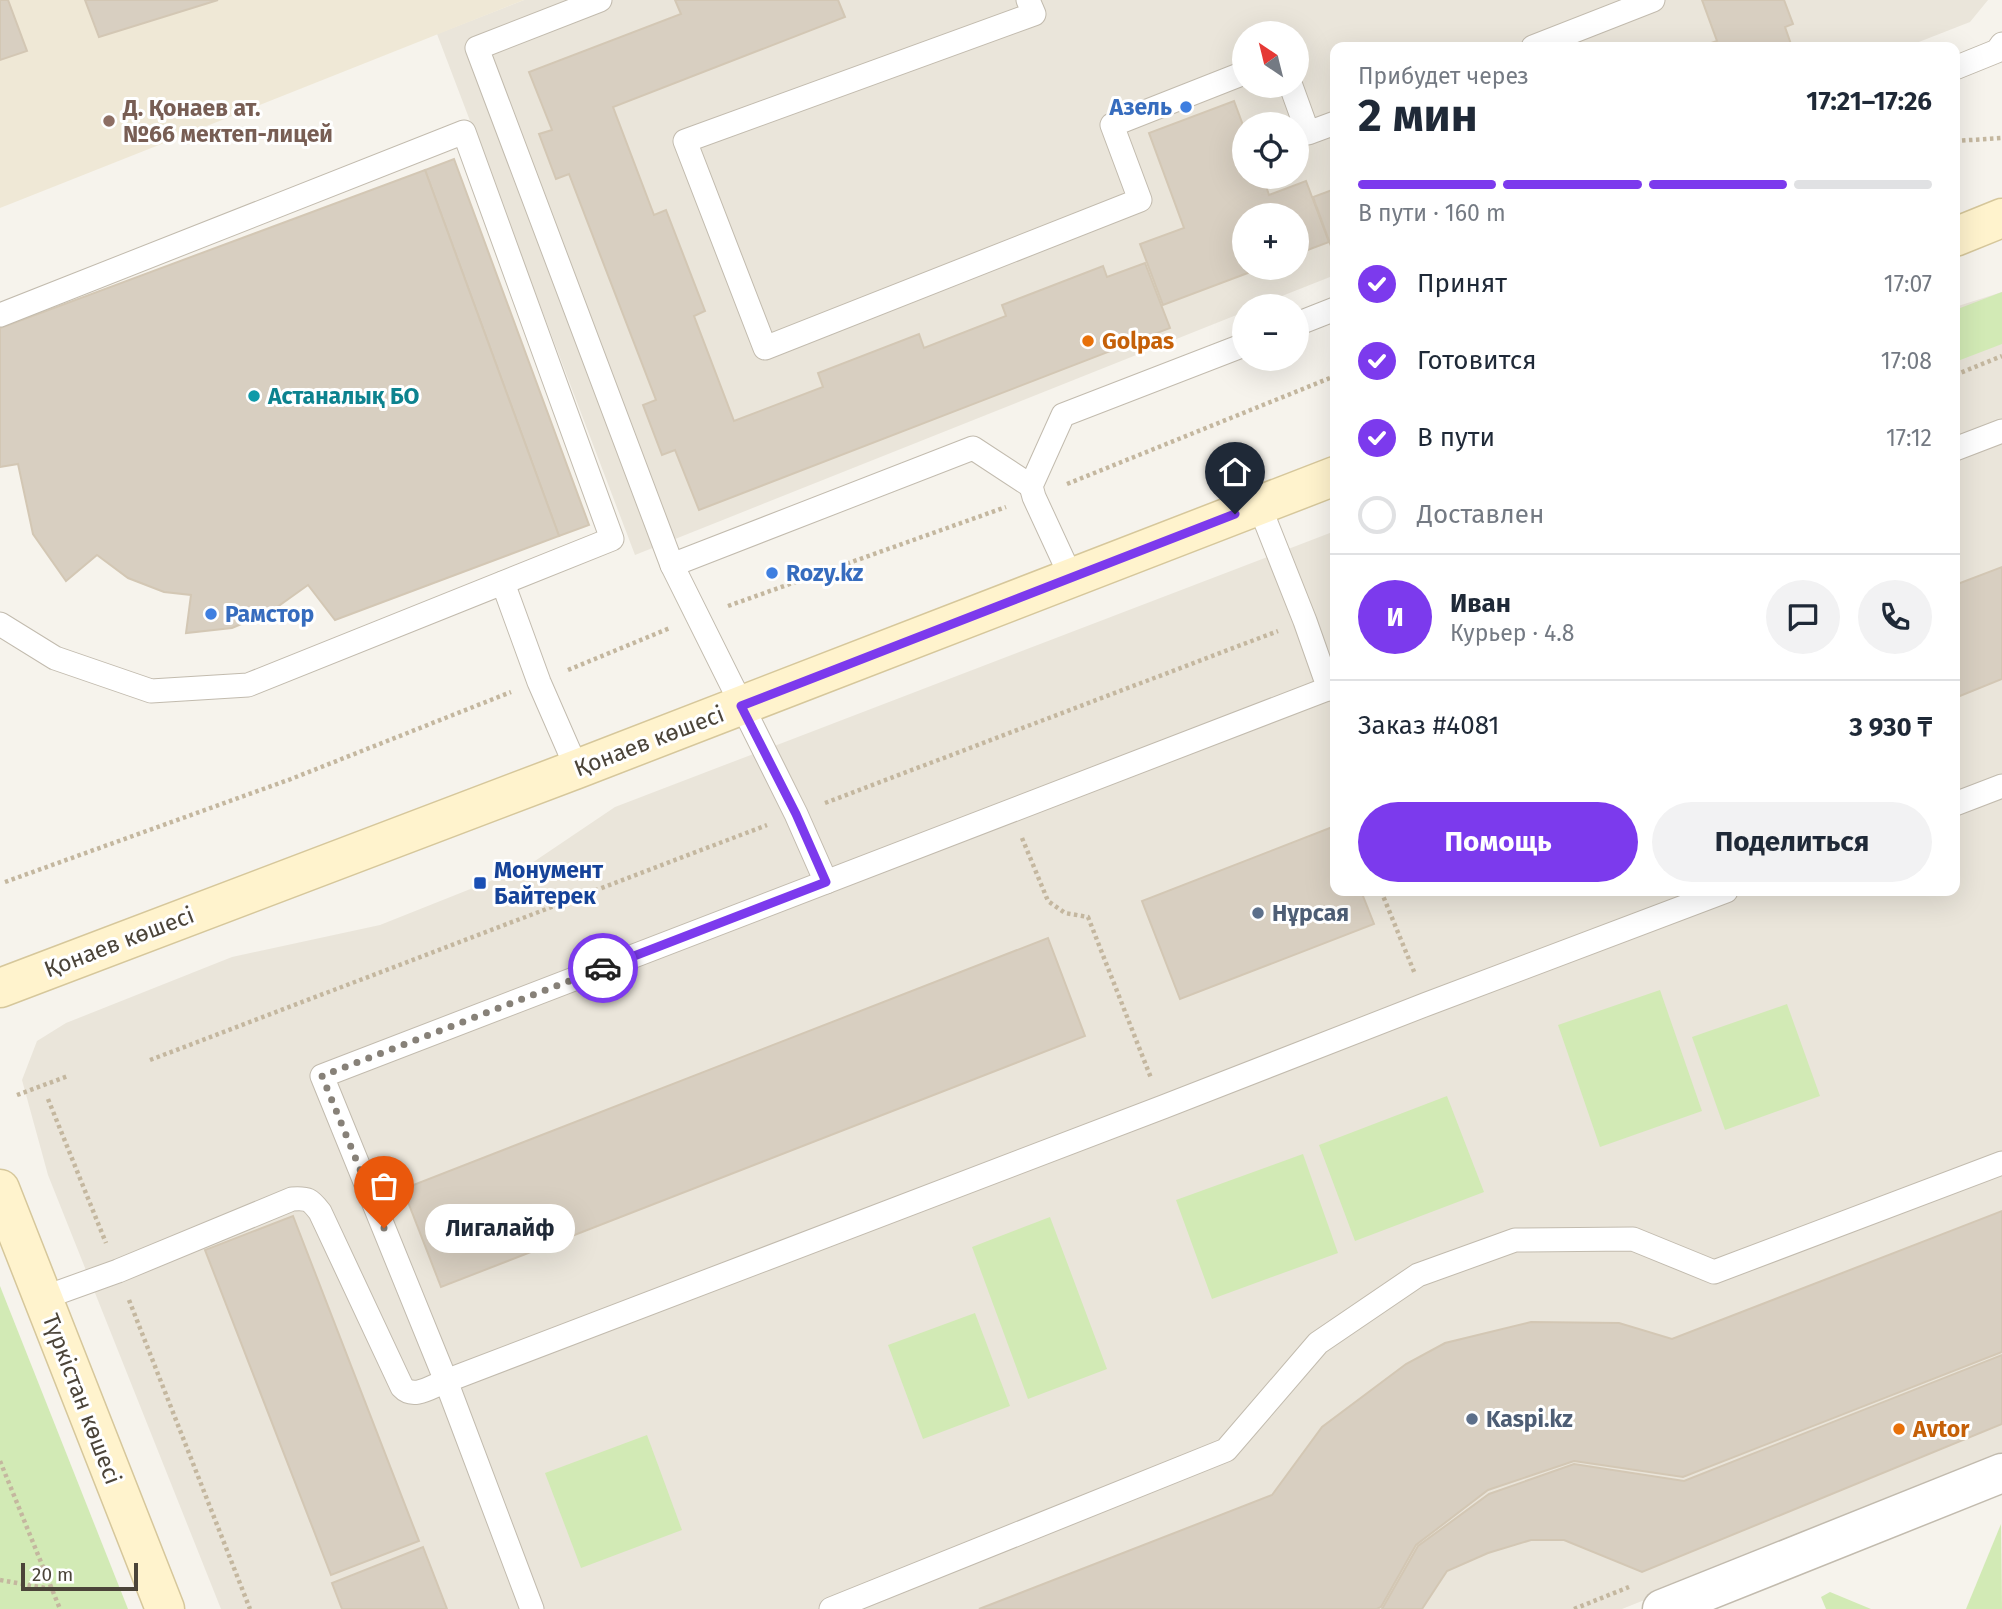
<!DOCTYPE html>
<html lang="ru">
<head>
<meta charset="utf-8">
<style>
	:root { --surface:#fff; --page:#f2f2f3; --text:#1f2937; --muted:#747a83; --line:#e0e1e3; --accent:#7c3aed }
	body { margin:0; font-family:"Fira Sans",sans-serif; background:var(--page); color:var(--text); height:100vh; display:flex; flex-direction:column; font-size:26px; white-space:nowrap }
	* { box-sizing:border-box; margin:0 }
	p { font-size:23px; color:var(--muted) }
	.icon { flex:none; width:38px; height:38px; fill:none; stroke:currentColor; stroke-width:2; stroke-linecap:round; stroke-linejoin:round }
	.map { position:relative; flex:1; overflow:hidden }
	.sheet { position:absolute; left:1330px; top:42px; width:630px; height:854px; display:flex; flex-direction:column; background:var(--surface); border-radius:14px; box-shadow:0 7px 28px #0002 }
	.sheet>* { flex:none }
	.needle { width:46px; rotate:325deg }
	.tools { position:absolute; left:1232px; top:21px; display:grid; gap:14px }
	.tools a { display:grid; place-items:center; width:77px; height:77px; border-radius:50%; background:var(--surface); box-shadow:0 7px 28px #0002; font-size:35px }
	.scale { position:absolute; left:21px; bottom:18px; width:117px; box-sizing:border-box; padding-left:7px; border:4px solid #4b4439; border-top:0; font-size:19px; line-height:24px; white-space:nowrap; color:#4b4439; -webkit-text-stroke:5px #fff; paint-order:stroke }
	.pin { position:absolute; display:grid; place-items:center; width:60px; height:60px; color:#fff; margin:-72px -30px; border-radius:50% 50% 50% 0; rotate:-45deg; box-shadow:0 0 7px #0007 }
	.pin .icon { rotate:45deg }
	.courier { position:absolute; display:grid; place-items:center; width:70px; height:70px; margin:-35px; border:5px solid #7c3aed; border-radius:50%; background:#fff; color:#222; box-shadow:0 2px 9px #0007 }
	.bubble { position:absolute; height:49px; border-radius:24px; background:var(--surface); box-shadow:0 7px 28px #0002; font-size:23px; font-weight:700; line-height:49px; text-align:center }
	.overview em { font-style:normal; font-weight:700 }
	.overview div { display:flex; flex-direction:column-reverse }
	.overview { display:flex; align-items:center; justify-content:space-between; height:119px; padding:0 28px }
	h1 { font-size:46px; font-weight:700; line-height:52px }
	.bar { display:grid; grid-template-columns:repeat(4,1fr); gap:10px 7px; align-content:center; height:84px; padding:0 28px }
	.bar i { height:9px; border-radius:5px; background:var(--line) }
	.bar .current { background:var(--accent) }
	.bar p { grid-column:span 4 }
	.line { display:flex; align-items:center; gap:18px; padding:0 28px; border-top:2px solid var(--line) }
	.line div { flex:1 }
	.round { display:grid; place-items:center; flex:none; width:74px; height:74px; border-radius:37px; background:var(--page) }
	ol { padding:0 28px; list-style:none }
	li { display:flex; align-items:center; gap:21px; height:77px }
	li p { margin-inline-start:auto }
	li .icon { padding:7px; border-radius:50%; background:var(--accent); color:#fff; stroke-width:4 }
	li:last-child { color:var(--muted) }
	li i { width:38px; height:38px; border:4px solid var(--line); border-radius:50% }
	.action { display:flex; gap:14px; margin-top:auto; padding:14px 28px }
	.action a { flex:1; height:80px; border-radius:42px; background:var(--accent); color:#fff; font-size:28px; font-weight:700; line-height:80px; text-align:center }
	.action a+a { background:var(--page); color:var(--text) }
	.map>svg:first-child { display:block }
	.residential { fill:#eae5da; fill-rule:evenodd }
	.education { fill:#efe8d6 }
	.green { fill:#d2eab5 }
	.building { fill:#d8cfc1; stroke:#d3c7b4; stroke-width:2 }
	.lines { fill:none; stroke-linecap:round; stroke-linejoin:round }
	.service-casing { stroke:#c2bbae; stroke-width:25 }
	.minor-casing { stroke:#c2bbae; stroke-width:41 }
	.secondary-casing { stroke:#d6c79b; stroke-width:41 }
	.path { stroke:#c4b79f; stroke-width:4.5; stroke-dasharray:3.5 3.5; stroke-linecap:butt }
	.service { stroke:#fff; stroke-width:23 }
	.minor { stroke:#fff; stroke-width:38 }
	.secondary { stroke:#fff3cd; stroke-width:38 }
	.done { stroke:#878178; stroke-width:7; stroke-dasharray:0 12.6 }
	.route { stroke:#7c3aed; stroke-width:9 }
	.shop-dot { fill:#3f7fe0; stroke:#fff; stroke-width:2.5 }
	.education-dot { fill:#8d6e63; stroke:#fff; stroke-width:2.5 }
	.food-dot { fill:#e8710a; stroke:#fff; stroke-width:2.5 }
	.culture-dot { fill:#0f9aa8; stroke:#fff; stroke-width:2.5 }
	.transit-dot { fill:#1a4fb4; stroke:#fff; stroke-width:2.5 }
	.service-dot { fill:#5c6f8a; stroke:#fff; stroke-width:2.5 }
	.labels { text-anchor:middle; stroke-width:6; stroke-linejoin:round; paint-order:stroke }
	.shop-label { font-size:23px; font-weight:bold; fill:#366cbe; stroke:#fff; text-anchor:start }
	.education-label { font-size:23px; font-weight:bold; fill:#785e54; stroke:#fff; text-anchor:start }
	.food-label { font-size:23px; font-weight:bold; fill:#c56008; stroke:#fff; text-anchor:start }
	.culture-label { font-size:23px; font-weight:bold; fill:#0d838f; stroke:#fff; text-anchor:start }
	.street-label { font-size:23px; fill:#4b4439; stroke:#fff }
	.transit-label { font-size:23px; font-weight:bold; fill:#164399; stroke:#fff; text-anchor:start }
	.service-label { font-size:23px; font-weight:bold; fill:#4e5e75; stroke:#fff; text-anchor:start }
</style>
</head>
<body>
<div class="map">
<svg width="2002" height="1609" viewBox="0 0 2002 1609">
	<rect width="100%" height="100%" fill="#f6f3ec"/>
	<g class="residential">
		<path d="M524,0H1988L1970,22L1906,47H1335V275L1257,306H1244V312L635,555L437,34ZM1244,33H1297V86H1244ZM1244,124H1297V177H1244ZM1244,215H1297V268H1244Z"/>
		<polygon points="2002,292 2002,1457 1622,1609 221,1609 48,1175 22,1080 37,1041 66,1023 232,957 380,925 526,867 615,807 1335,531 1335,891 1955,891 1955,307"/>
	</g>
	<polygon class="education" points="0,0 524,0 0,208"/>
	<g class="green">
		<polygon points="2002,292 2002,344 1955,362 1955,310"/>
		<polygon points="1660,990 1702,1111 1600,1147 1558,1025"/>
		<polygon points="1787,1004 1820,1096 1725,1130 1692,1037"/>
		<polygon points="1447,1096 1484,1192 1355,1241 1319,1145"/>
		<polygon points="1303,1154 1338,1253 1212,1299 1176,1200"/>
		<polygon points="1050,1217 1107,1369 1028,1399 972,1247"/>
		<polygon points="0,1286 128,1609 0,1609"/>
		<polygon points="975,1313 1010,1406 923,1439 888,1345"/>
		<polygon points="647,1435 682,1530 581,1568 545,1473"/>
		<polygon points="2001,1524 2002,1609 1966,1609"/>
		<polygon points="1830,1592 1871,1609 1826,1609 1821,1597"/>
	</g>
	<g class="building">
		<polygon points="0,0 8,0 27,51 0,60"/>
		<polygon points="85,0 218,0 99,37"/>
		<polygon points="675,0 838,0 845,17 613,107 654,215 666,210 705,311 694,316 734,421 823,387 818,373 919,334 924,348 1006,316 1002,305 1103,266 1107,277 1145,263 1170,328 699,510 675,450 662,455 643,405 656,400 569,174 556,179 539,134 552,130 529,72 681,14"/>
		<polygon points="1702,0 1784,0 1793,24 1785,27 1792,47 1700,47 1717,41"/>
		<polygon points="1234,101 1244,128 1244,177 1263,177 1269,195 1306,181 1329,242 1297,254 1297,215 1244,215 1244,268 1261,268 1163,305 1140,244 1184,228 1149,133"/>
		<polygon points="454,159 589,525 559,536 425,170"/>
		<polygon points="425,170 559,536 335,620 308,585 270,612 232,628 186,633 191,595 164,592 128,578 97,555 66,581 33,534 18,464 0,467 0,328"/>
		<polygon points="1335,189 1335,257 1313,197"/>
		<polygon points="2002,567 2002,679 1955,698 1955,585"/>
		<polygon points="1335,826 1335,891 1361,891 1374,924 1180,999 1142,901"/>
		<polygon points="1048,938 1085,1036 441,1287 403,1189"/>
		<polygon points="2002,1211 2002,1352 1683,1477 1574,1461 1488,1490 1416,1545 1381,1607 1377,1609 979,1609 1272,1495 1322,1427 1406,1364 1445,1343 1531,1322 1619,1323 1672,1339"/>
		<polygon points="293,1216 419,1541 331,1575 205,1250"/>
		<polygon points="2002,1355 2002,1424 1642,1572 1564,1540 1531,1540 1488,1553 1447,1571 1422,1609 1382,1609 1418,1546 1489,1494 1574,1464 1684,1481"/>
		<polygon points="423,1547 447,1609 342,1609 332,1583"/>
	</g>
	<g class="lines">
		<g class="service-casing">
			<g id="service">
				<polyline points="600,0 477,48 672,565 796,814 826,882"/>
				<polyline points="1028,0 1034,14 685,141 765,348 1140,200 1112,125 1244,73"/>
				<polyline points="1533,47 1653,0"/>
				<polyline points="1955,68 1997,51 2002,44"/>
				<polyline points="1291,86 1308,133 1335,123"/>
				<polyline points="0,315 464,132 612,539 248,685 151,691 55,658 0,624"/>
				<polyline points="1297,324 1335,309"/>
				<polyline points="1955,449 2002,431"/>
				<polyline points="1259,505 1305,621 1329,689"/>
				<polyline points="672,565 973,448 1031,486"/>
				<polyline points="1071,577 1034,497 1031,486 1063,415 1244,345"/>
				<polyline points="503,583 539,682 577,769"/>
				<polyline points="1335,686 322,1076 446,1381 1163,1107 1427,1004 1726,891"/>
				<polyline points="1955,804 2002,786"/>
				<path d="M43,1298L118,1271L292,1199C308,1198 310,1199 320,1212L402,1387C414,1400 432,1386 446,1381L532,1609"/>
				<polyline points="831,1609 1226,1450 1318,1343 1418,1275 1515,1240 1633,1239 1714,1272 2002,1163"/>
			</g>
		</g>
		<g class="minor-casing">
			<polyline id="minor" points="1662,1609 2002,1473"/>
		</g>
		<g class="secondary-casing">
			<g id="secondary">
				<polyline points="1955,237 2002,218"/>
				<polyline points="0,988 577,769 1335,476"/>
				<polyline points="0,1189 165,1609"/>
			</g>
		</g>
		<g class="path">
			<polyline points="1955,141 2002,138"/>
			<polyline points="1955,375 2002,356"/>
			<polyline points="1067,484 1335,376"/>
			<polyline points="728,606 1006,507"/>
			<polyline points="568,670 670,628"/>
			<polyline points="825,803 1278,631"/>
			<polyline points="1022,838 1048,901 1065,913 1088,917 1151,1078"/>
			<polyline points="5,882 291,779 511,692"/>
			<polyline points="1381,891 1415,974"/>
			<polyline points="150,1060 767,825"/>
			<polyline points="17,1095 68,1076"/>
			<polyline points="48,1099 106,1243"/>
			<polyline points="129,1300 250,1609"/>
			<polyline points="0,1461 60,1609"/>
			<polyline points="0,1580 51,1589"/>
			<polyline points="1574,1609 1629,1587"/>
		</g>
		<use href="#service" class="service"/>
		<use href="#minor" class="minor"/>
		<use href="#secondary" class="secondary"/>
	</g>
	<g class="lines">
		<polyline class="done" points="384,1228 322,1076 603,968"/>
		<polyline class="route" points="603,968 826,882 796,814 741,706 1235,514"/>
	</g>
	<g class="shop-dot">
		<circle cx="1186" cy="107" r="7"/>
		<circle cx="772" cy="573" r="7"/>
		<circle cx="211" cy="614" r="7"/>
	</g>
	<circle class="education-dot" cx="109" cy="121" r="7"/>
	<g class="food-dot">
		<circle cx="1088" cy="341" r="7"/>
		<circle cx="1899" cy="1429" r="7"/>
	</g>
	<circle class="culture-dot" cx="254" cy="396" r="7"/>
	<rect class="transit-dot" x="473" y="876" width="14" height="14" rx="3.5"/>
	<g class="service-dot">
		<circle cx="1258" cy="913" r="7"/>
		<circle cx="1472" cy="1419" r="7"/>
	</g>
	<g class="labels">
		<g class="shop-label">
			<text x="1172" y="115" text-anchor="end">Азель</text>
			<text x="786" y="581">Rozy.kz</text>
			<text x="225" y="622">Рамстор</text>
		</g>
		<g class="education-label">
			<text x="123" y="116">Д. Қонаев ат.<tspan x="123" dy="26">№66 мектеп-лицей</tspan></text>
		</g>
		<g class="food-label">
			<text x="1102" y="349">Golpas</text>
			<text x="1913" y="1437">Avtor</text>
		</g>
		<g class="culture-label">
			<text x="268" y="404">Астаналық БО</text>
		</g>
		<g class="street-label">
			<text transform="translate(649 741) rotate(-21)" y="8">Қонаев көшесі</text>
			<text transform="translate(119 942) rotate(-21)" y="8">Қонаев көшесі</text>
			<text transform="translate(82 1399) rotate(69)" y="8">Түркістан көшесі</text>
		</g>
		<g class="transit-label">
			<text x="494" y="878">Монумент<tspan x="494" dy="26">Байтерек</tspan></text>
		</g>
		<g class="service-label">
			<text x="1272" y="921">Нұрсая</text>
			<text x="1486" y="1427">Kaspi.kz</text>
		</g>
	</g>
</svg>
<div class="tools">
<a><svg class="needle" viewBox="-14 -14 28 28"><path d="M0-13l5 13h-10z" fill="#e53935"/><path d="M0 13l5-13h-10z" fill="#747a83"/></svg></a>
<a><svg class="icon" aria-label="locate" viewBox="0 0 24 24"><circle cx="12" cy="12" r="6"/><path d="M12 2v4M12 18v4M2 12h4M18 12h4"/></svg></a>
<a>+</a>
<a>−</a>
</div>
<div class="scale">20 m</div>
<div class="pin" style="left:384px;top:1228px;background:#ea580c"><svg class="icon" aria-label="bag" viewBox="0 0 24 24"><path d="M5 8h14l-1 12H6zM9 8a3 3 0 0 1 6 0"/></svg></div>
<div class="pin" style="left:1235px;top:514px;background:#1f2937"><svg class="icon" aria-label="home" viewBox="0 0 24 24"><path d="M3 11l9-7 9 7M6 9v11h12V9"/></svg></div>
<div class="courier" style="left:603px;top:968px"><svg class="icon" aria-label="car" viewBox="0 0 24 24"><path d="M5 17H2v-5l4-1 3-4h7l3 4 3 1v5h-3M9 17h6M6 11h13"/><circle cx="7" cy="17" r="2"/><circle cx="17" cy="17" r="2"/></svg></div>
<div class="bubble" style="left:425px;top:1204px;width:150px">Лигалайф</div>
<section class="sheet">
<div class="overview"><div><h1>2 мин</h1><p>Прибудет через</p></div><em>17:21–17:26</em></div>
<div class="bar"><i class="current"></i><i class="current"></i><i class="current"></i><i></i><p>В пути · 160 m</p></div>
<ol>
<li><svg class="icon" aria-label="check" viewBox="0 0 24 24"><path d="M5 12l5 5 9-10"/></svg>Принят<p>17:07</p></li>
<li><svg class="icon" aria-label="check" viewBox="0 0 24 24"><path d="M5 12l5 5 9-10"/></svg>Готовится<p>17:08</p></li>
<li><svg class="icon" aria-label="check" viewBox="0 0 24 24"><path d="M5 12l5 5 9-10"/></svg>В пути<p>17:12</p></li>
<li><i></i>Доставлен</li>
</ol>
<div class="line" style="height:126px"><b class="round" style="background:var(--accent);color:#fff">И</b><div><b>Иван</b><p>Курьер · 4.8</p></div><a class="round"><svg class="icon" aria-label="chat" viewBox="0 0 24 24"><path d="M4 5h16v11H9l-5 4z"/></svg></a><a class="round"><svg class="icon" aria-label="phone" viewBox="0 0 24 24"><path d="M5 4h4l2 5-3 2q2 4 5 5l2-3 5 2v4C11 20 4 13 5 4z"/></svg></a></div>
<div class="line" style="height:91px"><div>Заказ #4081</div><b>3 930 ₸</b></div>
<div class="action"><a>Помощь</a><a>Поделиться</a></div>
</section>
</div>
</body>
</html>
